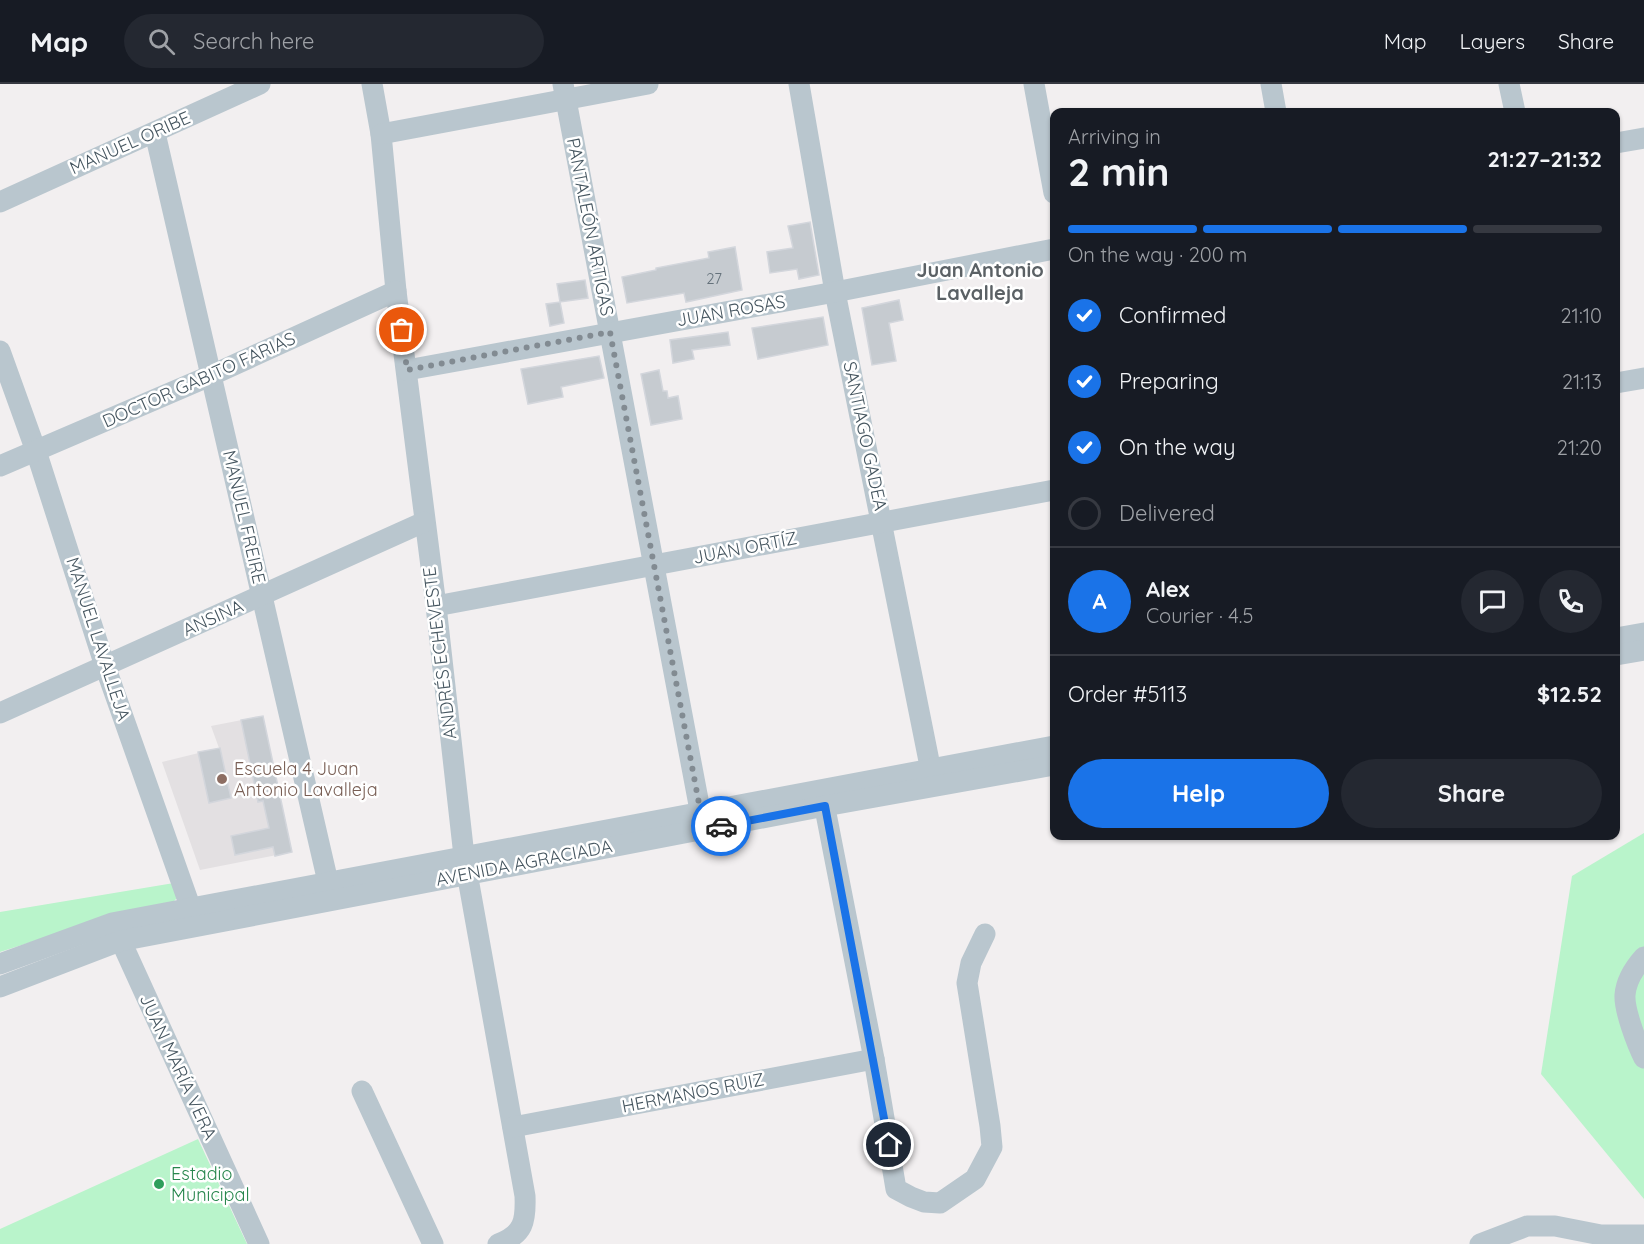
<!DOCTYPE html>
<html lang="en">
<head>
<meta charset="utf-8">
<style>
	:root { --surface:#171b24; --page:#242831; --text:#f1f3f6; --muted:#9ea1a6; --line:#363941; --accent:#1a73e8 }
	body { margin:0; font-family:Quicksand,sans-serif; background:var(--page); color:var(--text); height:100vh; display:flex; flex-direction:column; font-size:22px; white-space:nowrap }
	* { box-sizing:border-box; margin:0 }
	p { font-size:20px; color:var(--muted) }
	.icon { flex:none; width:33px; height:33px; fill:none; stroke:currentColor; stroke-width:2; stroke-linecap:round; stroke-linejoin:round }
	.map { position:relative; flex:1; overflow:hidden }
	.details { position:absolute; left:1050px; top:24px; width:570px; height:732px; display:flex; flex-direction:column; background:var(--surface); border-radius:12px; box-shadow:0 2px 4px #0004 }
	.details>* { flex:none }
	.pin { position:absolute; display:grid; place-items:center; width:51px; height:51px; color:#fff; margin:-26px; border:3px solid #fff; border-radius:50%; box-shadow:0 2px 6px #0007 }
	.courier { position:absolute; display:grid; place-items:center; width:60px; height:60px; margin:-30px; border:4px solid #1a73e8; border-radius:50%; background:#fff; color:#222; box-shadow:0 2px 8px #0007 }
	.headline em { font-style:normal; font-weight:700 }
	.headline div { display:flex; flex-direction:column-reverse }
	.headline { display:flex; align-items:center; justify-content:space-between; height:102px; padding:0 18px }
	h1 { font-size:39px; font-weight:700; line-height:45px }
	.bar { display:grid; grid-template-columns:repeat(4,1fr); gap:9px 6px; align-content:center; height:72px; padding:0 18px }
	.bar i { height:8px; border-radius:4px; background:var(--line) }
	.bar .on { background:var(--accent) }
	.bar p { grid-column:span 4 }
	.line { display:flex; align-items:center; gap:15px; padding:0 18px; border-top:2px solid var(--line) }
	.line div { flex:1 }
	.round { display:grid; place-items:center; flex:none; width:63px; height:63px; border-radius:32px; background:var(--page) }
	ol { padding:0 18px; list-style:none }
	li { display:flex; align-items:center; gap:18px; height:66px }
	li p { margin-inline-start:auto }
	li .icon { padding:6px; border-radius:50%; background:var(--accent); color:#fff; stroke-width:4 }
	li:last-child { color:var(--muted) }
	li i { width:33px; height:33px; border:3px solid var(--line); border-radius:50% }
	.cta { display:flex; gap:12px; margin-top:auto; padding:12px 18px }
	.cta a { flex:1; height:69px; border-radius:36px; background:var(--accent); color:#fff; font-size:24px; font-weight:700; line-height:69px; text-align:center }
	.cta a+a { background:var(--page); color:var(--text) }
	header { display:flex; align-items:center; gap:36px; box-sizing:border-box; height:84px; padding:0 30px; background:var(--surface); border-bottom:2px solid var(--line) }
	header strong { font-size:28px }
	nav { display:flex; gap:33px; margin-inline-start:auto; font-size:21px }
	.search { width:420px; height:54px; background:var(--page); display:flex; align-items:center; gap:15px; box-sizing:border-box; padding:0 21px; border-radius:33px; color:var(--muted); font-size:22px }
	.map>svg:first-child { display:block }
	.education { fill:#e3e0e2 }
	.green { fill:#b9f4cb }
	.building { fill:#c6cbd0; stroke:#d3d6dc; stroke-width:1.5 }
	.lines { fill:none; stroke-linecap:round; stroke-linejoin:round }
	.minor { stroke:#b9c6ce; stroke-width:21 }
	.done { stroke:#828b92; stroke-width:6; stroke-dasharray:0 10.8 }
	.route { stroke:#1a73e8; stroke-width:8 }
	.education-dot { fill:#8d6e63; stroke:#fff; stroke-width:2 }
	.leisure-dot { fill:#2e9e5b; stroke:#fff; stroke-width:2 }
	.labels { text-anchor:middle; stroke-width:5; stroke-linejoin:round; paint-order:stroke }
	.number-label { font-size:15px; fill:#65727b }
	.street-label { font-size:18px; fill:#45555f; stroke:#fff }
	.education-label { font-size:18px; fill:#785e54; stroke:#fff; text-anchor:start }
	.leisure-label { font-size:18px; fill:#27864d; stroke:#fff; text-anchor:start }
	.neighbourhood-label { font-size:20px; font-weight:bold; fill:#5b6165; stroke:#fff }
</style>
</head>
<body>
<header>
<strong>Map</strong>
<div class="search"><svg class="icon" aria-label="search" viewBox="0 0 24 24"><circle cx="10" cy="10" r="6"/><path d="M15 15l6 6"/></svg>Search here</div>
<nav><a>Map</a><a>Layers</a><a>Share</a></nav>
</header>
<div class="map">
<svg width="1644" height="1160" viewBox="0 0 1644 1160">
	<rect width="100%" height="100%" fill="#f2eff0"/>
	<polygon class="education" points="263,632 292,768 200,786 162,678 219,664 211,642"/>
	<g class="green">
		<polygon points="1644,749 1644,1115 1541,990 1572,792"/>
		<polygon points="174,799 178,813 173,818 118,830 0,868 0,828"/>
		<polygon points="198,1055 247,1160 0,1160 0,1145"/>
	</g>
	<g class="building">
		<polygon points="810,138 819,191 799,195 797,185 770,189 767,168 793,164 788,142"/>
		<polygon points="735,163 742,206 686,218 684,209 627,219 622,193 656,186 656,184 709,174 708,168"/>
		<polygon points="585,196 588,214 560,218 557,200"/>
		<polygon points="899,216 903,236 889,239 896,277 872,281 862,224"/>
		<polygon points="560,218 564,239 550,242 546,220"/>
		<polygon points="823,233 828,261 758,275 752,244"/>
		<polygon points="728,248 730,261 692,266 694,275 673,279 670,256"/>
		<polygon points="599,272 604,294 561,303 563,313 528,320 521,285"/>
		<polygon points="659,286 663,307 667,307 668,314 678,312 682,335 651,341 641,290"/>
		<polygon points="263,632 292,768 275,772 273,763 235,771 231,752 269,744 263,717 258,718 241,636"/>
		<polygon points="220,664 231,714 209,719 198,668"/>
	</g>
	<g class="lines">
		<g class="minor">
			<path d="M372,0L381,50L396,207L436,522L464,772L525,1112C526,1137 524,1150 498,1160"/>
			<polyline points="563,0 703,742"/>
			<polyline points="799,0 835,208 933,697"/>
			<polyline points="1034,0 1054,109"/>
			<polyline points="1271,0 1276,28"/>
			<polyline points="1509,0 1515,28"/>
			<polyline points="155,49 331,811"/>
			<polyline points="381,50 648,0"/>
			<polyline points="1616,59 1644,54"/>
			<polyline points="0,118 260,0"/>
			<polyline points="0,267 36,367 105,582 191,825 193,836"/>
			<polyline points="407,286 835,208 1054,165"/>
			<polyline points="1616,299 1644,294"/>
			<polyline points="0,382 212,291 396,207"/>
			<polyline points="436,522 1054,406"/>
			<polyline points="1616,554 1644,549"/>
			<polyline points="1616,571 1644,566"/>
			<polyline points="0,629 424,438"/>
			<polyline points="822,709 874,975 896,1105 911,1113 924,1118 940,1119 975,1095 992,1063 990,1042 967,899 971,879 985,850"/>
			<polyline points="115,844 259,1160"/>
			<path d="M1644,873C1635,883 1626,897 1625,911C1624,926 1637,960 1644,974"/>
			<polyline points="0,880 112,839 1054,662"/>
			<polyline points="0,903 120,857 825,722 1054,681"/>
			<polyline points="362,1007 433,1160"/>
			<polyline points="513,1043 874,975"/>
			<polyline points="1480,1160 1527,1142 1555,1142 1601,1151 1644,1151"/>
		</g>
	</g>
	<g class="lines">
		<polyline class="done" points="402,246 407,286 610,248 704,746 721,742"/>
		<polyline class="route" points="721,742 825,722 889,1061"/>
	</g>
	<circle class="education-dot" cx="222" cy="695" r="6"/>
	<circle class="leisure-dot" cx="159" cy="1100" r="6"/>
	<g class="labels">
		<g class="number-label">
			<text x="714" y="200">27</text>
		</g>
		<g class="street-label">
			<text transform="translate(130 59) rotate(-24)" y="6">MANUEL ORIBE</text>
			<text transform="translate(590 143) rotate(79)" y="6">PANTALEÓN ARTIGAS</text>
			<text transform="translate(731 227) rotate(-10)" y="6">JUAN ROSAS</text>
			<text transform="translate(199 296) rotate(-24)" y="6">DOCTOR GABITO FARIAS</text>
			<text transform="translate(865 352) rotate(78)" y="6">SANTIAGO GADEA</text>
			<text transform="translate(244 433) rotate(77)" y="6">MANUEL FREIRE</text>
			<text transform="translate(745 464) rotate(-11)" y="6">JUAN ORTÍZ</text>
			<text transform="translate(213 534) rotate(-24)" y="6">ANSINA</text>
			<text transform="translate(98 555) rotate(72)" y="6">MANUEL LAVALLEJA</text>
			<text transform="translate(440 569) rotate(-97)" y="6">ANDRÉS ECHEVESTE</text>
			<text transform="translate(524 779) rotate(-11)" y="6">AVENIDA AGRACIADA</text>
			<text transform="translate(178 983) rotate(65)" y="6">JUAN MARÍA VERA</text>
			<text transform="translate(693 1009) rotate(-11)" y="6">HERMANOS RUIZ</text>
		</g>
		<g class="education-label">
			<text x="234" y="691">Escuela 4 Juan<tspan x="234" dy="21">Antonio Lavalleja</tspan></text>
		</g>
		<g class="leisure-label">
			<text x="171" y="1096">Estadio<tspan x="171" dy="21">Municipal</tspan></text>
		</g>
		<g class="neighbourhood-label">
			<text x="980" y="193">Juan Antonio<tspan x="980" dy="23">Lavalleja</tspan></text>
		</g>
	</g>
</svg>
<div class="pin" style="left:402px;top:246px;background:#ea580c"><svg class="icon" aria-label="bag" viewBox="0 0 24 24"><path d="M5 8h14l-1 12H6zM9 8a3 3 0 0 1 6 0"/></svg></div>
<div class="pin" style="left:889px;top:1061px;background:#1f2937"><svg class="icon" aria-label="home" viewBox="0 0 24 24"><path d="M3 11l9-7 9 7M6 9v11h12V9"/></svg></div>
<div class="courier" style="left:721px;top:742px"><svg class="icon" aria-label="car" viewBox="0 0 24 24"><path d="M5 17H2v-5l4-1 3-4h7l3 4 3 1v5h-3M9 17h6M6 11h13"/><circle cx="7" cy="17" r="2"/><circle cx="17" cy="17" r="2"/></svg></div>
<section class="details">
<div class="headline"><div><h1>2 min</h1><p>Arriving in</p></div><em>21:27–21:32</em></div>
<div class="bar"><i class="on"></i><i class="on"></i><i class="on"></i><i></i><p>On the way · 200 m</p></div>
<ol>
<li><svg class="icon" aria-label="check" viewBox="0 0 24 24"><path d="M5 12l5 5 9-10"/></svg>Confirmed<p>21:10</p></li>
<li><svg class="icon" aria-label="check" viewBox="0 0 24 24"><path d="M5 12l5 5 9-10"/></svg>Preparing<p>21:13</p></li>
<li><svg class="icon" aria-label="check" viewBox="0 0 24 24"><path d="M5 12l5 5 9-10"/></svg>On the way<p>21:20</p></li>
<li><i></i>Delivered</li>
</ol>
<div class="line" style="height:108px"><b class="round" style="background:var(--accent);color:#fff">A</b><div><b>Alex</b><p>Courier · 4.5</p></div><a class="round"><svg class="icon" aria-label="chat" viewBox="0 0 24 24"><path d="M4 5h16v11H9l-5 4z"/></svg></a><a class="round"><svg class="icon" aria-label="phone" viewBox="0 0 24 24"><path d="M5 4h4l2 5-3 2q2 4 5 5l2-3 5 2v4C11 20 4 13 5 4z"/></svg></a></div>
<div class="line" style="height:78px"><div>Order #5113</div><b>$12.52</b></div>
<div class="cta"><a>Help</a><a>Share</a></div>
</section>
</div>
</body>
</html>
